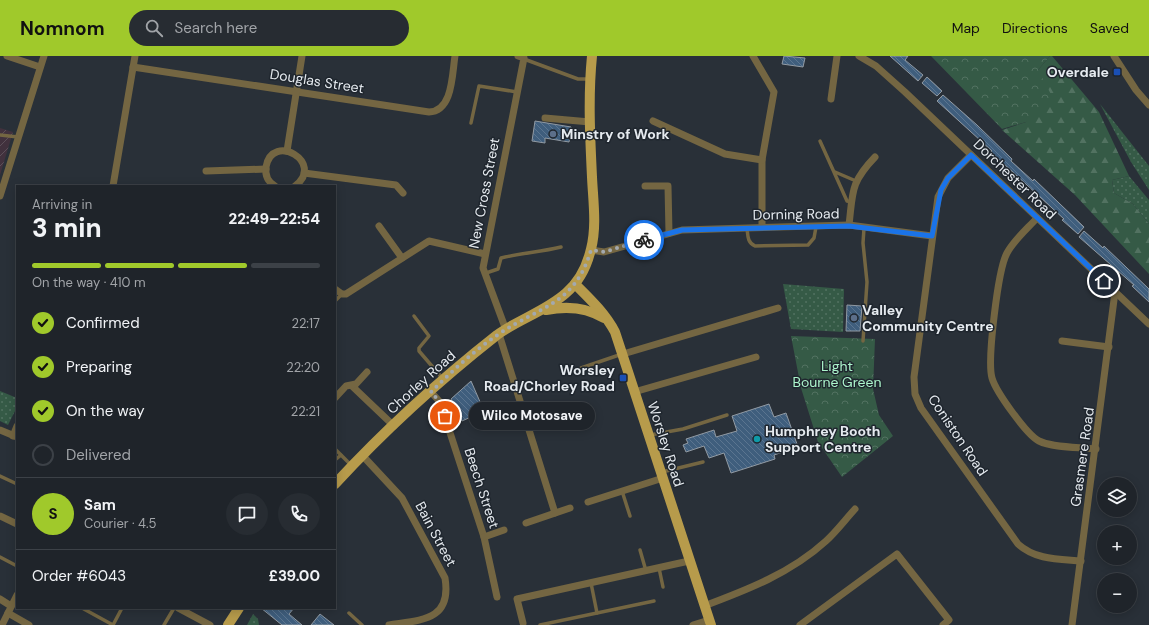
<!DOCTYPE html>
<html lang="en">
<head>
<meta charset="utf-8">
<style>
	:root { --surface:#1f242a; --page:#272c32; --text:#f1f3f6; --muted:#a1a4a8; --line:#3c4147; --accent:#a0c92b }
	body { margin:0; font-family:"DM Sans",sans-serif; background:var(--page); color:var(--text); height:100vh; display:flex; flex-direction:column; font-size:15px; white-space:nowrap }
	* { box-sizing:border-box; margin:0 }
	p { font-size:13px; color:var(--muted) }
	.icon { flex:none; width:22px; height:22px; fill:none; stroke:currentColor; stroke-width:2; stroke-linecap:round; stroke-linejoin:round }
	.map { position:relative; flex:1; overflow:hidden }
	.side { position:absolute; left:16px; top:129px; width:320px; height:424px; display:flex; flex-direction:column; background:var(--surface); border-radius:0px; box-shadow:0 2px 10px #0003,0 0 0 1px var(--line) }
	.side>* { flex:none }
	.buttons { position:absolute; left:1097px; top:421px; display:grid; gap:8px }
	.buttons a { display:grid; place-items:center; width:40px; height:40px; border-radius:50%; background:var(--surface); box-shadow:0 2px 10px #0003,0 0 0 1px var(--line); font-size:20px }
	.pin { position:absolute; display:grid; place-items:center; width:34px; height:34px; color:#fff; margin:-17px; border:2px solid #fff; border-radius:50%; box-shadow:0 1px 4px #0007 }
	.courier { position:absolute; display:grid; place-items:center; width:40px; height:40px; margin:-20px; border:3px solid #1a73e8; border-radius:50%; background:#fff; color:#222; box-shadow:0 1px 5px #0007 }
	.bubble { position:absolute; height:28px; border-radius:14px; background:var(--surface); box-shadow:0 2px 10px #0003,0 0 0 1px var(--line); font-size:13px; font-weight:800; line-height:28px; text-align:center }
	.head em { font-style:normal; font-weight:800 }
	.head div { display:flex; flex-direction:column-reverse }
	.head { display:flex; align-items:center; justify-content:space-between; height:68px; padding:0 16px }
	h1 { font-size:26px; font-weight:800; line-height:30px }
	.bar { display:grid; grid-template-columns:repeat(4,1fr); gap:6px 4px; align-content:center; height:48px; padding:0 16px }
	.bar i { height:5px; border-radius:3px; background:var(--line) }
	.bar .active { background:var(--accent) }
	.bar p { grid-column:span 4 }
	.line { display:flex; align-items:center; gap:10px; padding:0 16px; border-top:1px solid var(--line) }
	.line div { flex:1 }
	.round { display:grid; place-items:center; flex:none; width:42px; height:42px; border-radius:21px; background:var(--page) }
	ol { padding:0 16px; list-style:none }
	li { display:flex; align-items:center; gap:12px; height:44px }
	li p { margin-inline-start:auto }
	li .icon { padding:4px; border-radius:50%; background:var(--accent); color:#111; stroke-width:4 }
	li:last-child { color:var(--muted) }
	li i { width:22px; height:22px; border:2px solid var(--line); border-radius:50% }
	header { display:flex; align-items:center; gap:24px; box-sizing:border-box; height:56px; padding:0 20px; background:var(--accent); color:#111 }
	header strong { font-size:19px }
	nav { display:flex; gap:22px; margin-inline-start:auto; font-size:14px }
	.search { width:280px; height:36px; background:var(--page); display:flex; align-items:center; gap:10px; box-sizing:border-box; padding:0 14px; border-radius:22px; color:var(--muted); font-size:15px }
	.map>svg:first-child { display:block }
	.industrial { fill:url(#industrial-furrows) }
	.grass { fill:url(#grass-dots) }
	.forest { fill:url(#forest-firs) }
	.park { fill:url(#park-crowns) }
	.building { fill:url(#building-back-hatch); stroke:#919aa3 }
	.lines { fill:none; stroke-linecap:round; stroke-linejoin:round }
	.service { stroke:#746642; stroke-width:3.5 }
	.minor { stroke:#746642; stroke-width:7 }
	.primary { stroke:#b79b4b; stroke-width:10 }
	.done { stroke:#a3a9af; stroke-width:4; stroke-dasharray:0 7.2 }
	.route { stroke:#1a73e8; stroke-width:5 }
	.transit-dot { fill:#1a4fb4; stroke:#1f262e; stroke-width:1.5 }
	.service-dot { fill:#5c6f8a; stroke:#1f262e; stroke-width:1.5 }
	.culture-dot { fill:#0f9aa8; stroke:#1f262e; stroke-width:1.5 }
	.labels { text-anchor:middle; stroke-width:3; stroke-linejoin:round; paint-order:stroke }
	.poi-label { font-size:14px; font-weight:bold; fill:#e5eaef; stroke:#1f262e; text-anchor:start }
	.street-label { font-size:14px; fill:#e5eaef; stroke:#1f262e }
	.park-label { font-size:14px; fill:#acf5cc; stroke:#1f262e }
</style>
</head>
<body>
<header>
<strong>Nomnom</strong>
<div class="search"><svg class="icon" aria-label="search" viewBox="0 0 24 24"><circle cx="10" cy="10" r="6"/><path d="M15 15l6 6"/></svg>Search here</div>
<nav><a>Map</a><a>Directions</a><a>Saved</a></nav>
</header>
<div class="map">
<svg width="1149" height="569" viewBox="0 0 1149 569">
	<defs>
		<pattern id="industrial-furrows" width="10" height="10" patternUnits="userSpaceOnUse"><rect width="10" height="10" fill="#41313d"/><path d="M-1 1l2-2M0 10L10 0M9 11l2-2" fill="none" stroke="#5c4f59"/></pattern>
		<pattern id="grass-dots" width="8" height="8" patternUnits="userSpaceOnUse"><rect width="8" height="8" fill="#355a46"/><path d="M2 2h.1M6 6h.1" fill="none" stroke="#527261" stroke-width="1.8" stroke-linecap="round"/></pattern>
		<pattern id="forest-firs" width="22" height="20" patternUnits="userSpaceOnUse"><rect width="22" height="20" fill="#355a46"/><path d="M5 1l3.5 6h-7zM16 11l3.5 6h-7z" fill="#527261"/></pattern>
		<pattern id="park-crowns" width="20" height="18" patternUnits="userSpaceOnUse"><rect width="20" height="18" fill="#355a46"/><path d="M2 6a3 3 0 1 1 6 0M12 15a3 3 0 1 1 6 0" fill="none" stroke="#527261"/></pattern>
		<pattern id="building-back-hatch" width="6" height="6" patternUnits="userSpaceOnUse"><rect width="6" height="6" fill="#3f5e7d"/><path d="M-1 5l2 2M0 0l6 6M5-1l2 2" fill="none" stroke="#5b7590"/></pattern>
	</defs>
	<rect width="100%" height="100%" fill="#293038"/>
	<polygon class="industrial" points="0,72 13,76 0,119"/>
	<g class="grass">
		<polygon points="1100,48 1149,110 1149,134 1131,106"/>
		<polygon points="1129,120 1149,144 1149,168 1133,148 1114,137 1112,124"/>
		<polygon points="783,228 844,233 843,276 791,273"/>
		<polygon points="0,335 17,342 17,351 8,369 0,365"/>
		<polygon points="253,558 258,563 259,569 247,569"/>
	</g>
	<polygon class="forest" points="1050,0 1052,0 1099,56 1129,120 1112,124 1114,137 1133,148 1149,168 1149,218 1075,139 1002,74 1026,66 1038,14"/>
	<g class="park">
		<polygon points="931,0 1050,0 1038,14 1053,42 1026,66 1002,73"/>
		<polygon points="791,280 875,283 873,333 879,359 893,380 842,421 818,386 801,332"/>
	</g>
	<g class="building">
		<polygon points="784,0 805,2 803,11 782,8"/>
		<polygon points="890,0 908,0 905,4 923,19 918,25"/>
		<polygon points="927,21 942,35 937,40 922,27"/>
		<polygon points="943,39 977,69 1012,103 1011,105 1033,125 1034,123 1084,171 1078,178 1062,164 1064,163 991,96 992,95 937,45"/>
		<polygon points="535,65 571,71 571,74 574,74 573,82 570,82 569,86 545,82 545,87 532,85"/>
		<polygon points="1084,175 1103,192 1104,190 1149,233 1149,246 1132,230 1134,229 1079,181"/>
		<polygon points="847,249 862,250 860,275 846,275"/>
		<polygon points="471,325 484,355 462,365 451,343"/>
		<polygon points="769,348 774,361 786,357 798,391 774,399 775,403 731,417 724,397 709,402 704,390 686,396 683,389 688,387 686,383 714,374 716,381 737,375 732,360"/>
		<polygon points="261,552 294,552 289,558 302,569 282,569"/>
		<polygon points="320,558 334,569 311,569"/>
	</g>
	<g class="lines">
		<g class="service">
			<polyline points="524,3 578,23 589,23"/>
			<polyline points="471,67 479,30 517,36"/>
			<polyline points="0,79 18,81"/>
			<polyline points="820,85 847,145 852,146"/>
			<polyline points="835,116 856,125"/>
			<path d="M747,172C748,180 747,186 755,190L808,189L814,182L816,171"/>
			<path d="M486,217L498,213L501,202C521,197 541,196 561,191"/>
			<polyline points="335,245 342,238"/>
			<polyline points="414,260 429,280 419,292 419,295 443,323"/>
			<polyline points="863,285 867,226 863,187 864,172"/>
			<polyline points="581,312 622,298"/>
			<polyline points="650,379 683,373 727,359"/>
			<polyline points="335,393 351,409"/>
			<polyline points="335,404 341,399"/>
			<polyline points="662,416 703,406"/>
			<polyline points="0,420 17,428"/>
			<polyline points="622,435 630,460"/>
			<polyline points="640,494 646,515"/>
			<polyline points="0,501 17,510"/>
			<polyline points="659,512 663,531"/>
			<polyline points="591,527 597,557"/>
			<polyline points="82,552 113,569"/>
			<polyline points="349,557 362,569"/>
			<polyline points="113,569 122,552"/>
			<polyline points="164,569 174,552"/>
			<polyline points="540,569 654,545"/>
		</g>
		<g class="minor">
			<polyline points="7,0 40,11"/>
			<polyline points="753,0 774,36 762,104 762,171"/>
			<polyline points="859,0 876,10 905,36 1149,268"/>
			<polyline points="1114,0 1136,34 1149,49"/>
			<path d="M133,11L429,56C453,55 452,18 455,0"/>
			<polyline points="831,43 837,0"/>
			<polyline points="545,62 590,66"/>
			<polyline points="653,65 725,98 762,104"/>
			<polyline points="287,95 302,0"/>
			<path d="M971,99L948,122L938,141L914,321L915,338L921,352L1018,488C1036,504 1058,503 1081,505"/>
			<polyline points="206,115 266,113"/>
			<polyline points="304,117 396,129 403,137"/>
			<polyline points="113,130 135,0"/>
			<path d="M275,130C268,126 265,119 266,111C272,75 326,107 295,130"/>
			<polyline points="645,130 668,130 669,177"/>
			<polyline points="0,140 44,0"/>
			<path d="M1037,162C1027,173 1014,184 1007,197C998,213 987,305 992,322C996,336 1027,379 1039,385C1053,392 1080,391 1096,393"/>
			<path d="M849,169C853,136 850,127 875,101"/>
			<polyline points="379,170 402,202"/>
			<polyline points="591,194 604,196 682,174 849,169 932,180"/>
			<polyline points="335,233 342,238 346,238 429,185 485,198"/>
			<polyline points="506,274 483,212 524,2 518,0"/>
			<polyline points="499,278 555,457"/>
			<polyline points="1062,285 1109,291"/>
			<polyline points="623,298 778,252"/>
			<polyline points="352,330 394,370"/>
			<polyline points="431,336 440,346 484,481 497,541"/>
			<polyline points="634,336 756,301"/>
			<polyline points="335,342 346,330 356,328 367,316"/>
			<polyline points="0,374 17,381"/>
			<polyline points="13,380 17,370"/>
			<path d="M362,399L402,442L445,522C452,565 421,564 389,569"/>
			<polyline points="588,446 663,422"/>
			<polyline points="0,460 17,468"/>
			<polyline points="526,467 570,452"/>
			<polyline points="484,481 504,474"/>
			<polyline points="0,543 11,550"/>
			<path d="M704,550C747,534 791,517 826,485C836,476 845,464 855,453"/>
			<polyline points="178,552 210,569"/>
			<polyline points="8,557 29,569"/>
			<polyline points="523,567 517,543 689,505"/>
			<polyline points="2,569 17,539"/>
			<polyline points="693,569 709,564"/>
			<polyline points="800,569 897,498 949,564 943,569"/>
			<polyline points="1072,569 1115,236"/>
		</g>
		<g class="primary">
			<path d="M575,228C590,243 605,257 615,276L711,569"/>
			<path d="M546,254C566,250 586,251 604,262"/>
			<path d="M335,428C383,376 441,323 497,279C519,263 546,255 566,237C580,225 587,210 591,193C597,170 593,144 592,121C590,80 588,40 592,0"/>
			<polyline points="228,569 239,552"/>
		</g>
	</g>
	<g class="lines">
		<path class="done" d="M445,360L440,346L431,336C452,315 475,294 499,278C540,250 575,249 591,194L604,196L644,184"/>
		<polyline class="route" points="644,184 682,174 849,170 932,180 941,134 948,122 971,99 1104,225"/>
	</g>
	<g class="transit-dot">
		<rect x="1113" y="12" width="8" height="8" rx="2"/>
		<rect x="619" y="318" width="8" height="8" rx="2"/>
	</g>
	<g class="service-dot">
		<circle cx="553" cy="78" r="4"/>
		<circle cx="854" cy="262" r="4"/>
	</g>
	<circle class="culture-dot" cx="757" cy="383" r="4"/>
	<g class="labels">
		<g class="poi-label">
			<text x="1109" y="21" text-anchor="end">Overdale</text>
			<text x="561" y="83">Minstry of Work</text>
			<text x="862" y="259">Valley<tspan x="862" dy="16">Community Centre</tspan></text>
			<text x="615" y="319" text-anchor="end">Worsley<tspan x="615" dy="16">Road/Chorley Road</tspan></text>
			<text x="765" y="380">Humphrey Booth<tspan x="765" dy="16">Support Centre</tspan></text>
		</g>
		<g class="street-label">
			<text transform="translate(317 25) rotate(9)" y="5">Douglas Street</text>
			<text transform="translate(1015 123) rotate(44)" y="5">Dorchester Road</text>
			<text transform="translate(484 137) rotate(-79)" y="5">New Cross Street</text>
			<text transform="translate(796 158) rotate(-1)" y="5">Dorning Road</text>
			<text transform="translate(421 326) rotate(-42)" y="5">Chorley Road</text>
			<text transform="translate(958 379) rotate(56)" y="5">Coniston Road</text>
			<text transform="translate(666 388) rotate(72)" y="5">Worsley Road</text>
			<text transform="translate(1082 401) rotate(-82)" y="5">Grasmere Road</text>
			<text transform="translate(482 432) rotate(72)" y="5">Beech Street</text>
			<text transform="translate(436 478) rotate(62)" y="5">Bain Street</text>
		</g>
		<g class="park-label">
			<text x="837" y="315">Light<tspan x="837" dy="16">Bourne Green</tspan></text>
		</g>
	</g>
</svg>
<div class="buttons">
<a><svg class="icon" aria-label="layers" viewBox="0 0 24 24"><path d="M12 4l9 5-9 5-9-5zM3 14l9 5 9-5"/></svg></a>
<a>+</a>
<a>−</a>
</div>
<div class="pin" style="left:445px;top:360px;background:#ea580c"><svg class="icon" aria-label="bag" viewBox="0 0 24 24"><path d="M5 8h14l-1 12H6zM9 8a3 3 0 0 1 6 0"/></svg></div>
<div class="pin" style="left:1104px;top:225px;background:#1f2937"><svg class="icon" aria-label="home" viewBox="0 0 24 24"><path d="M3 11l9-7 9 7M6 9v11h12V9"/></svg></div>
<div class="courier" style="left:644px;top:184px"><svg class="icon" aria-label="bike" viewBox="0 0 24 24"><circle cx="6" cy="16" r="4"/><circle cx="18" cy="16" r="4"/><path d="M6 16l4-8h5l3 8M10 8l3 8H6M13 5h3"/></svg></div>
<div class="bubble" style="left:469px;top:346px;width:126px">Wilco Motosave</div>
<section class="side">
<div class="head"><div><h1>3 min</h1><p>Arriving in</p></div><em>22:49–22:54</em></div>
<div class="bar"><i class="active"></i><i class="active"></i><i class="active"></i><i></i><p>On the way · 410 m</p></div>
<ol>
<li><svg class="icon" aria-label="check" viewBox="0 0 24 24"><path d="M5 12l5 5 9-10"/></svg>Confirmed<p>22:17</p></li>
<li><svg class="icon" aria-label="check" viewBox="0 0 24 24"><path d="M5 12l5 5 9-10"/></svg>Preparing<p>22:20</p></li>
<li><svg class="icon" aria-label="check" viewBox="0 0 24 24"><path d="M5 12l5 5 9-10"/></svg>On the way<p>22:21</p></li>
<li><i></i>Delivered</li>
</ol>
<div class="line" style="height:72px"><b class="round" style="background:var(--accent);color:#111">S</b><div><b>Sam</b><p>Courier · 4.5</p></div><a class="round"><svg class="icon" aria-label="chat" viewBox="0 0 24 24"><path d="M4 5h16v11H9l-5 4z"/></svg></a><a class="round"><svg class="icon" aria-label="phone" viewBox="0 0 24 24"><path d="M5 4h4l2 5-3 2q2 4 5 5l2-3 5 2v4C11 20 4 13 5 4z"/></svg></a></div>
<div class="line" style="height:52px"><div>Order #6043</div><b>£39.00</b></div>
</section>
</div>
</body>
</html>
